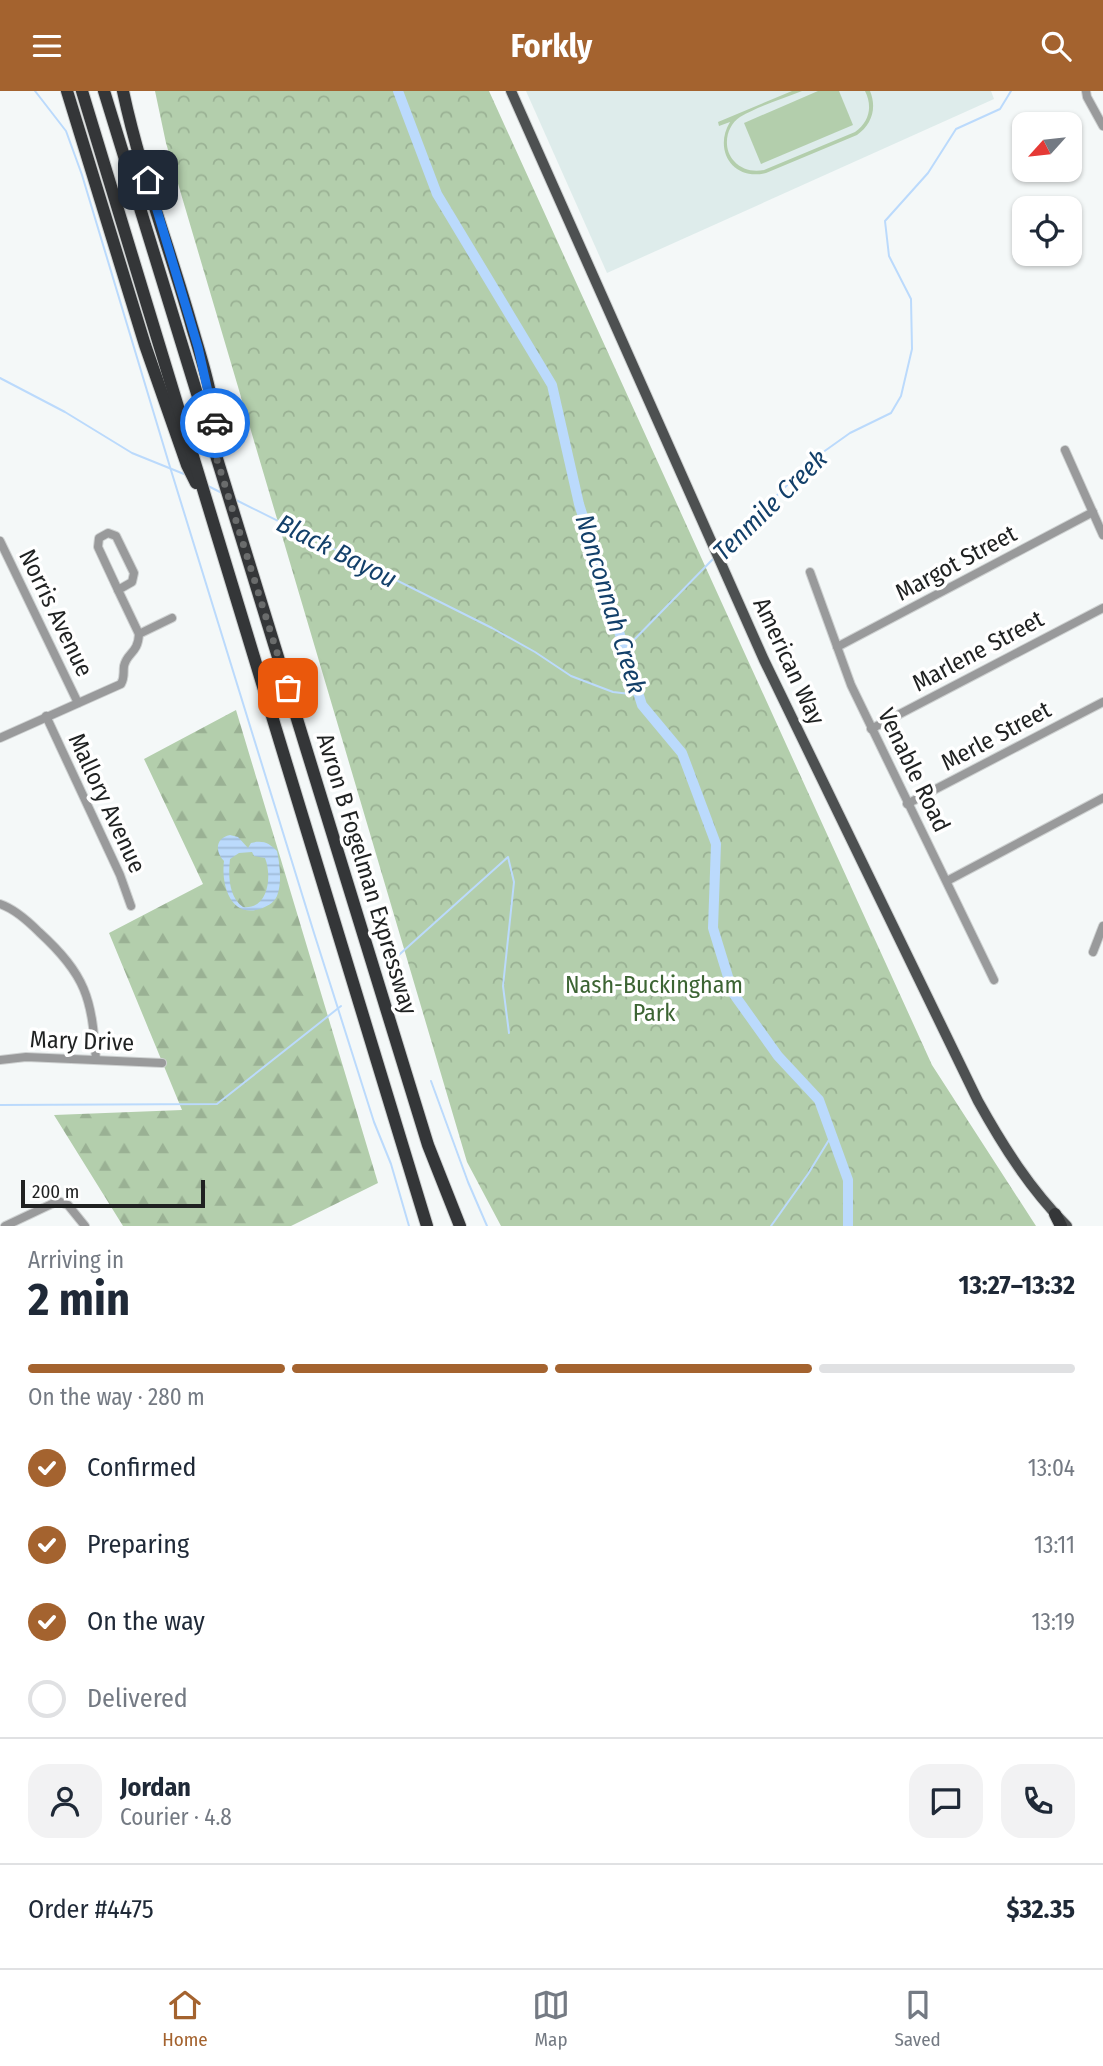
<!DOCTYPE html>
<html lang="en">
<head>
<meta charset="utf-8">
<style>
	:root { --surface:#fff; --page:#f2f2f3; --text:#1f2937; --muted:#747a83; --line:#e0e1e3; --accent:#a4632f }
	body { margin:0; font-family:"Fira Sans Condensed",sans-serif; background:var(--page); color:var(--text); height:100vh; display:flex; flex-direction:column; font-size:26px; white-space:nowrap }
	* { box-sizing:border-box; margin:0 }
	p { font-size:23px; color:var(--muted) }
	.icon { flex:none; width:38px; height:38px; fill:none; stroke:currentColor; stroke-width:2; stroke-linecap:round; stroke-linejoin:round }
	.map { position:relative; height:1135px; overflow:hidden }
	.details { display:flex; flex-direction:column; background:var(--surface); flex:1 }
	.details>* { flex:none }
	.needle { width:46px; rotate:243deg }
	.tools { position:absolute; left:1012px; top:21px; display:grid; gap:14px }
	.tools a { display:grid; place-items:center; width:70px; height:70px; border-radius:14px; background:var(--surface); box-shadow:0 2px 5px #0004; font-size:35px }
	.scale { position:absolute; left:21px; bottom:18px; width:184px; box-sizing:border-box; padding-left:7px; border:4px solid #1f2121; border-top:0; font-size:19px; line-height:24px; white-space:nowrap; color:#1f2121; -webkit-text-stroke:5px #fff; paint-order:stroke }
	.pin { position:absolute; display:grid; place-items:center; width:60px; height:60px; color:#fff; margin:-30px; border-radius:14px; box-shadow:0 4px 10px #0006 }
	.courier { position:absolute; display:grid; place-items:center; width:70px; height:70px; margin:-35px; border:5px solid #1a73e8; border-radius:50%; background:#fff; color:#222; box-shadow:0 2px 9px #0007 }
	.summary em { font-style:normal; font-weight:700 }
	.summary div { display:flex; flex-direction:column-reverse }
	.summary { display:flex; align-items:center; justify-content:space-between; height:119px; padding:0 28px }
	h1 { font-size:46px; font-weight:700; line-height:52px }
	.bar { display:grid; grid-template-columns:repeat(4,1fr); gap:10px 7px; align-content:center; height:84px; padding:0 28px }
	.bar i { height:9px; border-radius:5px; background:var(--line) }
	.bar .on { background:var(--accent) }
	.bar p { grid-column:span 4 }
	.line { display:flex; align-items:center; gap:18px; padding:0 28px; border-top:2px solid var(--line) }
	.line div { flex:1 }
	.round { display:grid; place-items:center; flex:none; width:74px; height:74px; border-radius:21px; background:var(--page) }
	ol { padding:0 28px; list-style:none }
	li { display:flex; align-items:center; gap:21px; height:77px }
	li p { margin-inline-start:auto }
	li .icon { padding:7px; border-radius:50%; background:var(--accent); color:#fff; stroke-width:4 }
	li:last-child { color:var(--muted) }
	li i { width:38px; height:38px; border:4px solid var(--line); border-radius:50% }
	header { display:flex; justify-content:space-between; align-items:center; height:91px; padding:0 28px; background:var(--accent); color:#fff; font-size:32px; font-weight:700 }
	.tab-bar { display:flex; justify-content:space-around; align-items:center; height:98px; border-top:2px solid var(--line); background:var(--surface); font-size:19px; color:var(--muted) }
	.tab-bar a { display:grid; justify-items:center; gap:4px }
	.tab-bar .on { color:var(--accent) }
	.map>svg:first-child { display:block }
	.built { fill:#deeceb }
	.forest { fill:url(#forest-firs) }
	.park { fill:url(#park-crowns) }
	.garden { fill:#b3ceac }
	.water { fill:url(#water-rules); fill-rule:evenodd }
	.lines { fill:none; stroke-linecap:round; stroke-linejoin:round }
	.stream { stroke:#bbdafc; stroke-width:2 }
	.river { stroke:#bbdafc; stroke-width:10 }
	.minor-casing { stroke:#ced1d1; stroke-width:10 }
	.major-casing { stroke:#ced1d1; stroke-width:12 }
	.highway-casing { stroke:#ced1d1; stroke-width:14 }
	.minor { stroke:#999a9b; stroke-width:8 }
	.major { stroke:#4d5051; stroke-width:10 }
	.highway { stroke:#343638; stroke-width:12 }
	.done { stroke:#6a6c6c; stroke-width:7; stroke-dasharray:0 12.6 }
	.route { stroke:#1a73e8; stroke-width:9 }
	.labels { text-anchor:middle; stroke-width:7; stroke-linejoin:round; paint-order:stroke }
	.street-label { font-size:24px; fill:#1f2121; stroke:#fff }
	.park-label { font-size:24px; fill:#3c6433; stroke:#fff }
	.water-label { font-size:26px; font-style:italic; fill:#13406a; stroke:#fff }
</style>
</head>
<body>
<header><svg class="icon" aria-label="menu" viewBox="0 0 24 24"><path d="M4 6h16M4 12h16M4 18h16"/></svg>Forkly<svg class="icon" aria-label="search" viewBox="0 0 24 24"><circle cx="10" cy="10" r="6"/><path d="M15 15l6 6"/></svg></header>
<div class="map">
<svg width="1103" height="1135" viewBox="0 0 1103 1135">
	<defs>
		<pattern id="forest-firs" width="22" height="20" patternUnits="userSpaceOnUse" patternTransform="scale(1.75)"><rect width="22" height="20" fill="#b3ceac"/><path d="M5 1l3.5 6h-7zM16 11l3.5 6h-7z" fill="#9ab194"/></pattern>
		<pattern id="park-crowns" width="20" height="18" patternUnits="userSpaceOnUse" patternTransform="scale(1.75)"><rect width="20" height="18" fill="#b3ceac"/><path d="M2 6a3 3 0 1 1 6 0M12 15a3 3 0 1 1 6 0" fill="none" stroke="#9ab194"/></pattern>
		<pattern id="water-rules" width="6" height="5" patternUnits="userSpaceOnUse" patternTransform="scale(1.75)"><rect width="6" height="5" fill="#bbdafc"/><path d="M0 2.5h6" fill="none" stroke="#a0bbd8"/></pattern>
	</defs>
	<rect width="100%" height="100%" fill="#f4f8f8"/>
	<polygon class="built" points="526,0 991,0 994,8 607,182"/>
	<polygon class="forest" points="236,619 378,1092 291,1135 123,1135 54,1024 182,1019 109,842 203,793 144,668"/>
	<polygon class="park" points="155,0 489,0 932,974 1036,1135 501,1135 467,1071 166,52"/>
	<g class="garden">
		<path d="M792,0H802C782,8 759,15 740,26C726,35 722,57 734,70C742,79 753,81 764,79L855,41C869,31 873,16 865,0H870C877,17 872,33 857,44L766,82C733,90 713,59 730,31L719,35L718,31Z"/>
		<polygon points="818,0 839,0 853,34 761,73 744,32"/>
	</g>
	<path class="water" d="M230,744L238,746L248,757L251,752C263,749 269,752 277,760C280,774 282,792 277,805C274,812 266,816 260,818C230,827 221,793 224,770C215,761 215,747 230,744ZM252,761L254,765L265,767C272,784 269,819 243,816C229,806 228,785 230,768L239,762Z"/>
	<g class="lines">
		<g class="stream">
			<polyline points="35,0 66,40 82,84 170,376 314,842 374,1031 391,1073 409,1135"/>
			<polyline points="0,287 65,321 132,362 184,383"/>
			<polyline points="208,395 222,402"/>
			<polyline points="236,409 492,537 535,561 571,585 613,601 639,604"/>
			<polyline points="720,462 812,369 850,342 891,322 901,305 912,258 911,208 889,165 885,130 928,82 956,38 1000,18 1011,0"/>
			<polyline points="625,558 713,468"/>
			<polyline points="391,871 508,766 514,791 503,895 509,942"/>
			<polyline points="431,990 468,1091 487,1135"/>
			<polyline points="0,1014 217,1013 341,915"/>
			<polyline points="771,1135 808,1083 832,1044"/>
		</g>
		<polyline class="river" points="398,0 437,103 552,294 579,413 642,614 682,662 716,753 713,837 733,902 778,965 819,1009 848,1089 848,1135"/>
		<g class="minor-casing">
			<g id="minor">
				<polyline points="1086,0 1087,6 1103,35"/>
				<polyline points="1065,359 1103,444"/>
				<polygon points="108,442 116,445 134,482 132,491 118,499 98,456 99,447"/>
				<polyline points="0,450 78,612"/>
				<polyline points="810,481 851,594 994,889"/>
				<polyline points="118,499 139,543"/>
				<polyline points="837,556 1093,421"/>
				<polyline points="46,625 120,784 131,815"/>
				<polyline points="871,638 1103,517"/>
				<path d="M0,647L121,593C125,586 123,582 124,575C127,561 138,563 139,543L172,527"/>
				<polyline points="907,713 1103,611"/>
				<polyline points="947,790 1103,707"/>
				<path d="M0,813C15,818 28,830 39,841C86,884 92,907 96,969"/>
				<polyline points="1093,861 1103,835"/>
				<polyline points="0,969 26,966 162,972"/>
				<polyline points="5,1135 58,1110 68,1114 85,1135"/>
			</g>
		</g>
		<g class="major-casing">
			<path id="major" d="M511,0L764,569L978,1010C1003,1055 1030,1098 1067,1135"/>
		</g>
		<g class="highway-casing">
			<g id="highway">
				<polyline points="67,0 145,254 187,374 196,392"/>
				<polyline points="82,0 427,1135"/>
				<polyline points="104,0 428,1054 460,1135"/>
				<path d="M123,0C140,80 170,158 192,236C203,273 216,312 215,351"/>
				<polyline points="1055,1123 1061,1135"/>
			</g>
		</g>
		<use href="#minor" class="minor"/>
		<use href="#major" class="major"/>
		<use href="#highway" class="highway"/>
	</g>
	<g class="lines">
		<polyline class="done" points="215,332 214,359 288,597"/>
		<polyline class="route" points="148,89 198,256 215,332"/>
	</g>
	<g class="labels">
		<g class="street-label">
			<text transform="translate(956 472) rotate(-28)" y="8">Margot Street</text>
			<text transform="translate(56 522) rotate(64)" y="8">Norris Avenue</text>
			<text transform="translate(978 560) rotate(-28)" y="8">Marlene Street</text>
			<text transform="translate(789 570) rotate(65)" y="8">American Way</text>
			<text transform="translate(996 645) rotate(-28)" y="8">Merle Street</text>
			<text transform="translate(914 679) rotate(64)" y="8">Venable Road</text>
			<text transform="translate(107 712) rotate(65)" y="8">Mallory Avenue</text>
			<text transform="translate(367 783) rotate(73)" y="8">Avron B Fogelman Expressway</text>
			<text transform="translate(82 950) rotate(2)" y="8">Mary Drive</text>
		</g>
		<g class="park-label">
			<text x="654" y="902">Nash-Buckingham<tspan x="654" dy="28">Park</tspan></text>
		</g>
		<g class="water-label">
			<text transform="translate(770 414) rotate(-44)" y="9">Tenmile Creek</text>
			<text transform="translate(337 460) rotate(27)" y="9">Black Bayou</text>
			<text transform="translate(611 513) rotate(73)" y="9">Nonconnah Creek</text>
		</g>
	</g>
</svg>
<div class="tools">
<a><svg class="needle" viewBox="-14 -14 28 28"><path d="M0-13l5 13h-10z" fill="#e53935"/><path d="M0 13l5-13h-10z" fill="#747a83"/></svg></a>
<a><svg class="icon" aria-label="locate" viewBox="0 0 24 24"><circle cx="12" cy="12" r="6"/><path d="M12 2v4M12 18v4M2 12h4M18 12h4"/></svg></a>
</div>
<div class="scale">200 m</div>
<div class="pin" style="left:288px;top:597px;background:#ea580c"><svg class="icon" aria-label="bag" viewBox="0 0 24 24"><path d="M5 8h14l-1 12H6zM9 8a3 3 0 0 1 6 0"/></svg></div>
<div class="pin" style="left:148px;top:89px;background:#1f2937"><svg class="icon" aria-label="home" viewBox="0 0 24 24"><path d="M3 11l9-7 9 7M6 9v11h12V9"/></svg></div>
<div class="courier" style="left:215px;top:332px"><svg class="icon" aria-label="car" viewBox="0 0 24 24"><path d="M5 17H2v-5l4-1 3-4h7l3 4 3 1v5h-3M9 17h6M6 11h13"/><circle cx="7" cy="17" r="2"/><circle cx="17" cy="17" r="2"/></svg></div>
</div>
<section class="details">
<div class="summary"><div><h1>2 min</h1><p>Arriving in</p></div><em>13:27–13:32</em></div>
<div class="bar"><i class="on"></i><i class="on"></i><i class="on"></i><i></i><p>On the way · 280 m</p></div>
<ol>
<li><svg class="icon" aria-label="check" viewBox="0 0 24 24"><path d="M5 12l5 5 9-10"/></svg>Confirmed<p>13:04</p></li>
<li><svg class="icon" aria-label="check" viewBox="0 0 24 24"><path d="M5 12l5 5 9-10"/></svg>Preparing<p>13:11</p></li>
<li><svg class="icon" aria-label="check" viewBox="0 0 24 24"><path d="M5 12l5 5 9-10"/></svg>On the way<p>13:19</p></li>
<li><i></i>Delivered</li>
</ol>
<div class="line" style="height:126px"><a class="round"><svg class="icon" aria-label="person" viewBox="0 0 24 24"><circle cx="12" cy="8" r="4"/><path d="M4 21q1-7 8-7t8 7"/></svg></a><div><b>Jordan</b><p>Courier · 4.8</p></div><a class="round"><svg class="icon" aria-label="chat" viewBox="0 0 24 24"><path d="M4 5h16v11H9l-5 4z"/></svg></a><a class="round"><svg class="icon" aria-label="phone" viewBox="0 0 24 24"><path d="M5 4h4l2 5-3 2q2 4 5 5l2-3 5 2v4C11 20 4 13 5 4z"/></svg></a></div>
<div class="line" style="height:91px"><div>Order #4475</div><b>$32.35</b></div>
</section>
<nav class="tab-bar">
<a class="on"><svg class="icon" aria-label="home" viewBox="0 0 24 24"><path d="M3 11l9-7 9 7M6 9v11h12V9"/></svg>Home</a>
<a><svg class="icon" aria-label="map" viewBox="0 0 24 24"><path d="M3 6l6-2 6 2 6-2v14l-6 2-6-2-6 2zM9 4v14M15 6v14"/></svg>Map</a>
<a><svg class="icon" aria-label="saved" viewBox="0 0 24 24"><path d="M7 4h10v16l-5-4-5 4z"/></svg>Saved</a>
</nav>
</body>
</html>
